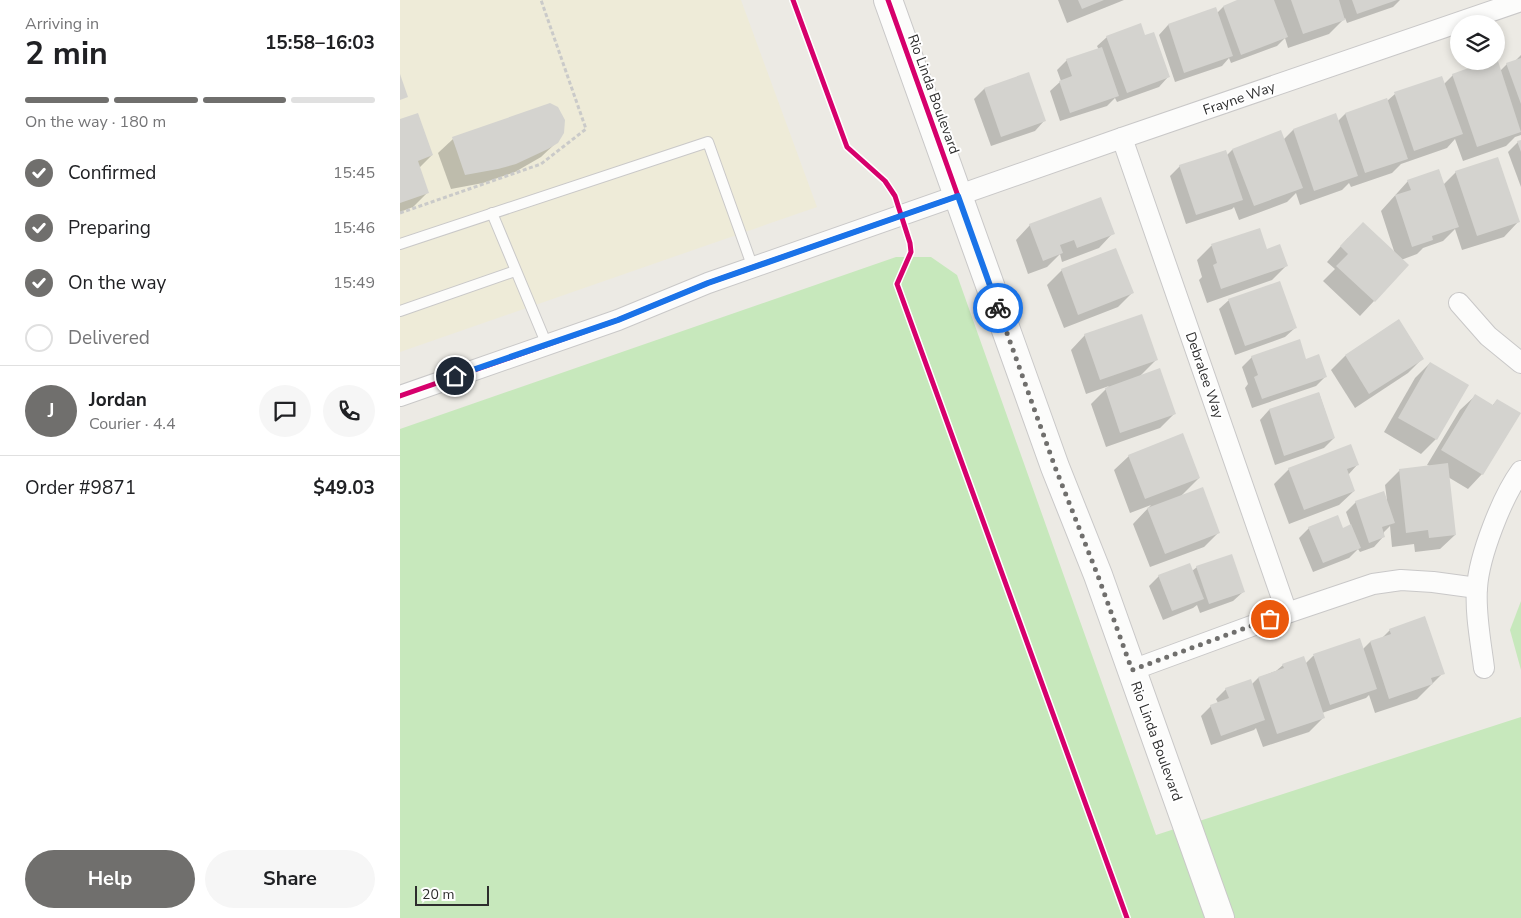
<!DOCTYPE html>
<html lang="en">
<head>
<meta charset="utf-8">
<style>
	:root { --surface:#fff; --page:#f6f6f6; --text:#202124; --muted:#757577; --line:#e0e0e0; --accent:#706f6d }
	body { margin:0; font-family:"Nunito Sans",sans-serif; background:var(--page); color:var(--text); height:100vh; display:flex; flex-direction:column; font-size:19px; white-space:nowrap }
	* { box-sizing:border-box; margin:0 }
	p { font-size:16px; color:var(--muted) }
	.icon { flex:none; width:28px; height:28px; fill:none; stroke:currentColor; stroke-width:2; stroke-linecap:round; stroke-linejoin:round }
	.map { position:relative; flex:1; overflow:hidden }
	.panel { display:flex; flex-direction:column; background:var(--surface); width:400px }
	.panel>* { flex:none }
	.controls { position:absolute; left:1050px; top:15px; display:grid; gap:10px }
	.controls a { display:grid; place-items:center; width:55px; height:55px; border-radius:50%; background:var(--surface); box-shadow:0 2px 8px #0003; font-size:25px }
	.scale { position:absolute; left:15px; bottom:12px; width:74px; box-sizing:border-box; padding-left:5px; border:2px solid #2d2d2d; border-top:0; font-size:14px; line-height:18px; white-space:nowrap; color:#2d2d2d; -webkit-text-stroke:4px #fff; paint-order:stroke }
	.pin { position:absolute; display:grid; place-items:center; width:42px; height:42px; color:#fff; margin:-21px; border:2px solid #fff; border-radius:50%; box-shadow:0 1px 5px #0007 }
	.courier { position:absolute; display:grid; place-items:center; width:50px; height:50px; margin:-25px; border:4px solid #1a73e8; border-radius:50%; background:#fff; color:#222; box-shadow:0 1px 6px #0007 }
	.overview em { font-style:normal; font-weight:700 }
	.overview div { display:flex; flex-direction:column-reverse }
	.overview { display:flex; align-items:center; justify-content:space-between; height:85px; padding:0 25px }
	h1 { font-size:32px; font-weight:700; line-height:38px }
	.bar { display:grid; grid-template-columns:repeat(4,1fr); gap:8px 5px; align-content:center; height:60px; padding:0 25px }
	.bar i { height:6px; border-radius:4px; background:var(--line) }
	.bar .active { background:var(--accent) }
	.bar p { grid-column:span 4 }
	.line { display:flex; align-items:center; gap:12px; padding:0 25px; border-top:1px solid var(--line) }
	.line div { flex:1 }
	.round { display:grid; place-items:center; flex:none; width:52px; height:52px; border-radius:26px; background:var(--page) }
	ol { padding:0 25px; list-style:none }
	li { display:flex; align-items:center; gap:15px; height:55px }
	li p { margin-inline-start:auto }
	li .icon { padding:5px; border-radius:50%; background:var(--accent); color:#fff; stroke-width:4 }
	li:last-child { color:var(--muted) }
	li i { width:28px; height:28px; border:2px solid var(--line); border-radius:50% }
	.button { display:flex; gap:10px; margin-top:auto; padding:10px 25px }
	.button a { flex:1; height:58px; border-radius:30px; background:var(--accent); color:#fff; font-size:20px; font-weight:700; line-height:58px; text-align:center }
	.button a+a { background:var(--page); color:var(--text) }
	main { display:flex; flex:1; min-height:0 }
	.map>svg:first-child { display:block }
	.education { fill:#eeebd8 }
	.green { fill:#c7e8bc }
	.shadow { fill:#0003 }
	.building { fill:#d4d3cf }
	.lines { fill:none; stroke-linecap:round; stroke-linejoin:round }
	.lane-casing { stroke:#c9c8c8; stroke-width:12 }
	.street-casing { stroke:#c9c8c8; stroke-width:22 }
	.secondary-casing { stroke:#c9c8c8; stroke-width:30 }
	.path { stroke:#cacac9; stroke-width:3; stroke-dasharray:4 2.5; stroke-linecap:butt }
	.lane { stroke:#fcfcfb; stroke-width:10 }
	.street { stroke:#fcfcfb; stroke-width:20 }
	.secondary { stroke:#fcfcfb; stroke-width:28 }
	.cycleway-casing { stroke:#fff; stroke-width:8 }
	.cycleway { stroke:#d6006c; stroke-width:5 }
	.done { stroke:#706f6d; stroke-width:5; stroke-dasharray:0 9 }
	.route { stroke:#1a73e8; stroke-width:6 }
	.labels { text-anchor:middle; stroke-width:4; stroke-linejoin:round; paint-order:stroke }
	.street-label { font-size:14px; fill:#2d2d2d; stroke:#fff }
</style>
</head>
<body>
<main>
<section class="panel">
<div class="overview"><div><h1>2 min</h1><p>Arriving in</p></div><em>15:58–16:03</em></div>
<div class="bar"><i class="active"></i><i class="active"></i><i class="active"></i><i></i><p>On the way · 180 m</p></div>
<ol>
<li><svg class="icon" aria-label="check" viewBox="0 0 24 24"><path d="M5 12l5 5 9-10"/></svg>Confirmed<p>15:45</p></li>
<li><svg class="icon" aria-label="check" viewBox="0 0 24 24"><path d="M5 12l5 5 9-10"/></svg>Preparing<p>15:46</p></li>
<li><svg class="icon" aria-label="check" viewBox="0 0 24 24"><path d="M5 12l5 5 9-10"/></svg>On the way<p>15:49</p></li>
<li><i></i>Delivered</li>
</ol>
<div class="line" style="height:90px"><b class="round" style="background:var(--accent);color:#fff">J</b><div><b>Jordan</b><p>Courier · 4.4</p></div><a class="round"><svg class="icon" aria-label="chat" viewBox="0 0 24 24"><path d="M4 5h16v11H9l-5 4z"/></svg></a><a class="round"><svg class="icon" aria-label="phone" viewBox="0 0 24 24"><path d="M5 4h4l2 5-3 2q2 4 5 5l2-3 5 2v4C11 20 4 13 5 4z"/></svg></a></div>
<div class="line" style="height:65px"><div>Order #9871</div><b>$49.03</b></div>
<div class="button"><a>Help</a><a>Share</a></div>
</section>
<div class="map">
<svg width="1121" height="918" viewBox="0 0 1121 918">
	<rect width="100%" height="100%" fill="#eceae4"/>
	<polygon class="education" points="0,0 341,0 417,207 0,352"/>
	<g class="green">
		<polygon points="496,257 531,257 557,275 756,835 1121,717 1121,918 0,918 0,429"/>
		<polygon points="1121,601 1121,670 1110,630"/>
	</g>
	<g class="shadow">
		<polygon points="658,0 724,0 667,23"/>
		<polygon points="841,0 1000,0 993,7 947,23 945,18 929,34 888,48 885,38 877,46 831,63 829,58 822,66 775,82 759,35 768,25 816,9 817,13 823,7"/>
		<polygon points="707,37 744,37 768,77 759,87 717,102 715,98 707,106 660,121 650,91 661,81 657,70 667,60 699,50 697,46"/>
		<polygon points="1121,55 1121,135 1115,137 1106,146 1063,161 1055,139 1047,148 1001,164 992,173 951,187 949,183 942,190 900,205 896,193 887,202 839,220 834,207 832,209 786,224 770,176 780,166 827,155 832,150 883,140 893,130 935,115 937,122 945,114 987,101 995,94 1044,84 1053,75 1100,71 1107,64 1115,61"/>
		<polygon points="628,74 644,121 635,131 591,146 574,99 584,89"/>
		<polygon points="0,121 32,155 19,168 27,193 13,207 0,212"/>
		<polygon points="53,139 157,142 141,157 115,172 83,183 51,189 38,153"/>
		<polygon points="1121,141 1121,187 1108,152 1118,142"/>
		<polygon points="1056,172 1118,222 1104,237 1062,250 1055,229 1043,241 1023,248 1017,254 1001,260 974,301 960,316 923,281 935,269 927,262 948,238 995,254 981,211 1008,181 1043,185"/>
		<polygon points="630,225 713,233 699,248 662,262 660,254 647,267 628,274 616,240"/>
		<polygon points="859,229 866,250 886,266 872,280 807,303 799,280 802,277 797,260 811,246"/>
		<polygon points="662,270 732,293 718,307 664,328 647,285"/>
		<polygon points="829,300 895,328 885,337 835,355 819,309"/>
		<polygon points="999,321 1023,358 1008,373 955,408 931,370 945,356"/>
		<polygon points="685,335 756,360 739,377 775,413 760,428 706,447 691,404 709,386 686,394 671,350"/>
		<polygon points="852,357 906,360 926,376 916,386 852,408 845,388 848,384 842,367"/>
		<polygon points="1030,363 1067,385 1036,439 1021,454 984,432 1015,378"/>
		<polygon points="919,393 934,438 924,448 875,465 860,420 869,410"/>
		<polygon points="1075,396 1092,406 1097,400 1082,474 1068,489 1048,477 1055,535 1040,549 1015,552 1014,544 992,547 990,526 984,532 983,537 974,547 960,552 958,549 949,558 913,572 899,538 909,528 942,529 951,526 946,512 956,502 987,500 985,485 1000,470 1030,466 1027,465 1060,410"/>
		<polygon points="729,456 799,478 780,497 819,532 804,547 750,567 733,524 751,505 730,513 714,470"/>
		<polygon points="958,464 948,475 954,491 939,505 889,524 874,484 889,469"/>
		<polygon points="797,567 843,592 833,601 800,613 797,605 793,608 763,620 749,586 759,576 792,571"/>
		<polygon points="990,630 1043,673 1017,699 975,713 969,695 966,698 922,713 924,717 909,732 863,747 856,728 854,730 811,745 801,716 811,706 818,703 816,699 826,689 851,685 858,678 876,671 883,665 905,664 913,656 959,640 962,650 970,642 982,638"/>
	</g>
	<g class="building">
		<polygon points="678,0 704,0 682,9"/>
		<polygon points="837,0 874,0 888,37 841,55 823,6"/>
		<polygon points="891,0 939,0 945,20 903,34"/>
		<polygon points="952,0 997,0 957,14"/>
		<polygon points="816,7 833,56 784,73 768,24"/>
		<polygon points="741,23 745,35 754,32 770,77 727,93 706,36"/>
		<polygon points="702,47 719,96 670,113 659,81 672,76 666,59"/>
		<polygon points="1121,58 1121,104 1106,63"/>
		<polygon points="1088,61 1098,61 1121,132 1077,147 1052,74"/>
		<polygon points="629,72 646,121 601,137 584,88"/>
		<polygon points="0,74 8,97 0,100"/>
		<polygon points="1042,76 1063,134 1014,151 994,92"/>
		<polygon points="987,98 1008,159 965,173 945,113"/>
		<polygon points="150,103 158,107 165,120 164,133 158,143 148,149 116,164 98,169 65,175 52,137"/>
		<polygon points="18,113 33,155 18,161 29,193 0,203 0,119"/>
		<polygon points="936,113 958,176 914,191 893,129"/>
		<polygon points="881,130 903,188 854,206 832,149"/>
		<polygon points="1121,140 1121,152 1117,141"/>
		<polygon points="826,150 843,200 796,215 779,165"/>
		<polygon points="1098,157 1120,222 1077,236 1055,171"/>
		<polygon points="1039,169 1059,227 1032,236 1033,240 1012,247 995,195 1011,190 1007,180"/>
		<polygon points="701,197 715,234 677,248 674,240 660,245 663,253 643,261 629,224"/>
		<polygon points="963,222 1009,265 975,302 936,266 948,254 940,246"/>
		<polygon points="860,228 867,249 880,244 888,266 821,289 813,265 817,263 811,244"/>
		<polygon points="716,248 734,293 678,315 661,269"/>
		<polygon points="880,281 897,328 845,346 828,299"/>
		<polygon points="742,314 758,360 700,380 684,334"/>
		<polygon points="999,319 1024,359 969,394 945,355"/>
		<polygon points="900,339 906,359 919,354 927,377 862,399 854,377 858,375 851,356"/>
		<polygon points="1030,362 1069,385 1037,440 998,418"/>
		<polygon points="760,368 776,414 720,433 705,388"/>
		<polygon points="919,392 935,438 884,456 869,409"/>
		<polygon points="1075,394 1093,405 1097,399 1121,413 1083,475 1041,450"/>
		<polygon points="783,433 800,478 745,499 728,455"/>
		<polygon points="951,444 959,465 947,469 955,491 904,510 888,468"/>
		<polygon points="1048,463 1056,535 1029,538 1028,530 1006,533 999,469"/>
		<polygon points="803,487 820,533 765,554 747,508"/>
		<polygon points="984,491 995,523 982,527 985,537 969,543 955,501"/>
		<polygon points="938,515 943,528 951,524 961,548 923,563 908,527"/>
		<polygon points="832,554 845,592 809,604 796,566"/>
		<polygon points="790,563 804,599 772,611 758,575"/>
		<polygon points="1025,616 1045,674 1031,678 1033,684 989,699 970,641 991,634 989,629"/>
		<polygon points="960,638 977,689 930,705 913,654"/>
		<polygon points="904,656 925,718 877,734 858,677 884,668 882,664"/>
		<polygon points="851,679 865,720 821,736 810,705 829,698 825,688"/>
	</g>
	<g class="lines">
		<g class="lane-casing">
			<g id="lane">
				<polyline points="92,213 147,345"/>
				<polyline points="0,244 308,142 353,268"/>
				<polyline points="0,311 115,271"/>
			</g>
		</g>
		<g class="street-casing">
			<g id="street">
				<polyline points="722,138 887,613"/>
				<polyline points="1059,303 1088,336 1121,363"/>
				<polyline points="0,396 218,320 308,283 722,138 1121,1"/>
				<path d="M1084,668C1081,643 1075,614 1077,588C1079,556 1102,497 1121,471"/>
				<polyline points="732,670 887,613 973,584 1001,580 1033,582 1077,588"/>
			</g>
		</g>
		<g class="secondary-casing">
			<polyline id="secondary" points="488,0 655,467 698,575 820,918"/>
		</g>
		<polyline class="path" points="0,213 141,164 186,129 141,0"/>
		<use href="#lane" class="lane"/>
		<use href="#street" class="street"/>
		<use href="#secondary" class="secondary"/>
		<g class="cycleway-casing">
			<g id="cycleway">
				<polyline points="393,0 447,147 485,181 495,196 510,243 511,252 497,284 727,918"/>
				<polyline points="0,396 218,320 308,283 558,196 488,0"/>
			</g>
		</g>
		<use href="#cycleway" class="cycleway"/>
	</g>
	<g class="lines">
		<polyline class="done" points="598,308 655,467 698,576 732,670 870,619"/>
		<polyline class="route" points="55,376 218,320 308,283 558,196 598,308"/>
	</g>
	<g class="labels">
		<g class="street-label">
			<text transform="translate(534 94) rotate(70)" y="5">Rio Linda Boulevard</text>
			<text transform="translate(839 98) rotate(-19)" y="5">Frayne Way</text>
			<text transform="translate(805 375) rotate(71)" y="5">Debralee Way</text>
			<text transform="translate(757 741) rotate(70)" y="5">Rio Linda Boulevard</text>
		</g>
	</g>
</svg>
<div class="controls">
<a><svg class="icon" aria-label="layers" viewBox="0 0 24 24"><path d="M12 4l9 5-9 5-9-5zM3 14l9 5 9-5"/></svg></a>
</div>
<div class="scale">20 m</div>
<div class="pin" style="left:870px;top:619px;background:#ea580c"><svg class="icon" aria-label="bag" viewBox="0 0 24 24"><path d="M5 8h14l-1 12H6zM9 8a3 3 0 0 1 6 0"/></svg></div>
<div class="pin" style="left:55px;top:376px;background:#1f2937"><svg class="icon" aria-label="home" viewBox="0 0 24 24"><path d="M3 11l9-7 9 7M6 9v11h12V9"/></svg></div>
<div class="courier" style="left:598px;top:308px"><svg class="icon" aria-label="bike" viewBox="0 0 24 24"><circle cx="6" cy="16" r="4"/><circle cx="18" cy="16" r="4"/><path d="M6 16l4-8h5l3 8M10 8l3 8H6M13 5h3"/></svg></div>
</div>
</main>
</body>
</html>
